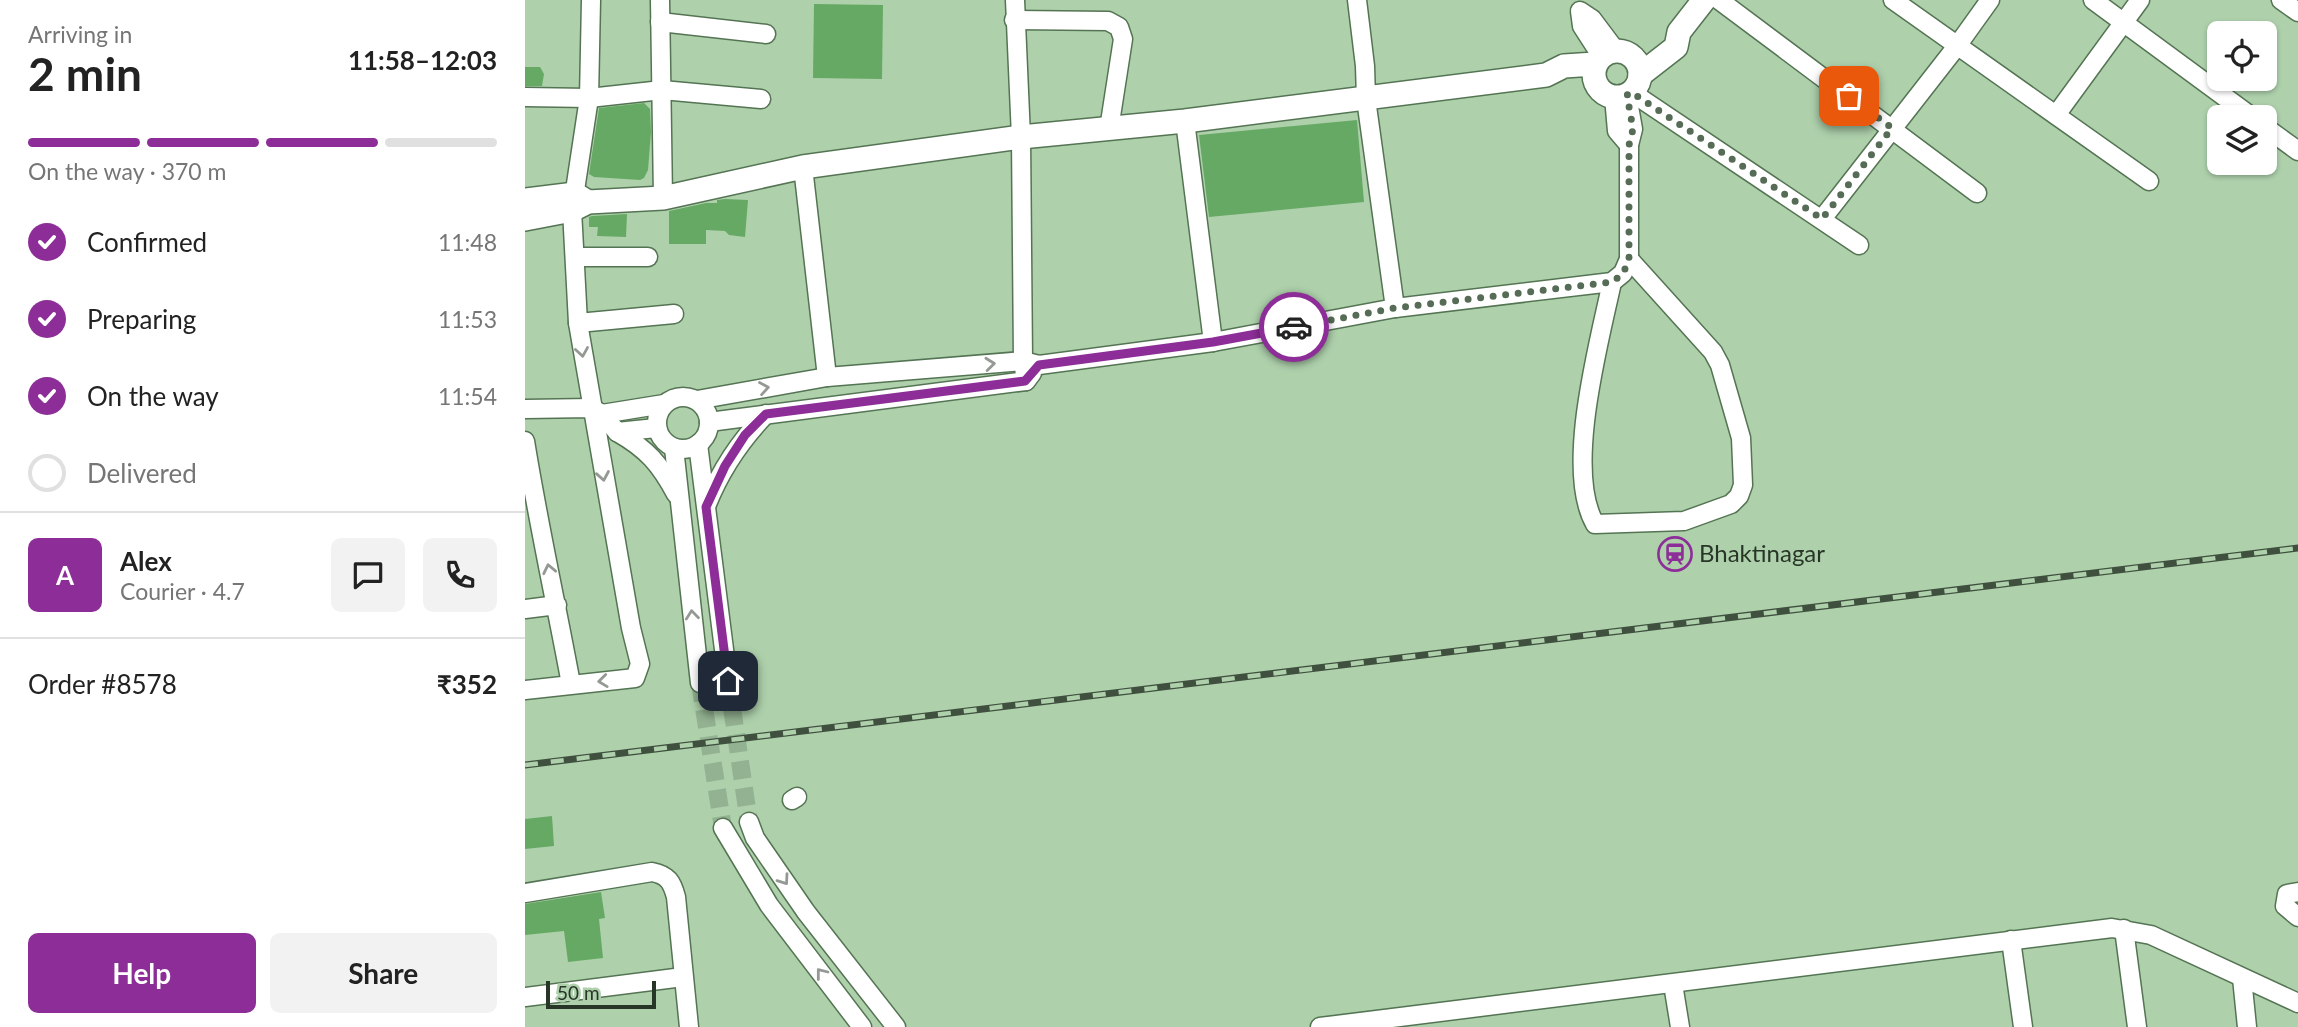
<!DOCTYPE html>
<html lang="en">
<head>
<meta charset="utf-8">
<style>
	:root { --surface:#fff; --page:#f2f2f2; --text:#222; --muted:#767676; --line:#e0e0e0; --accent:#8d2e98 }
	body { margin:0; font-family:Lato,sans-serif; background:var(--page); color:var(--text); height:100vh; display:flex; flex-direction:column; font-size:26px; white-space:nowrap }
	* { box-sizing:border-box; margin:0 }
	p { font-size:23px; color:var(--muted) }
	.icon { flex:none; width:38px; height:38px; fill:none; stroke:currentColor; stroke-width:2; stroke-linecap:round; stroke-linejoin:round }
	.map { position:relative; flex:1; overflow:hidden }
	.sheet { display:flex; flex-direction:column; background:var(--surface); width:525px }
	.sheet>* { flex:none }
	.fabs { position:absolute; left:1682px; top:21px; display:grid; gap:14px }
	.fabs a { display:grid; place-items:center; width:70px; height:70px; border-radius:10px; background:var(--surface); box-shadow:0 2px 5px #0004; font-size:35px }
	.scale { position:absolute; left:21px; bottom:18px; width:110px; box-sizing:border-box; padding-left:7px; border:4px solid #283627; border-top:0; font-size:19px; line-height:24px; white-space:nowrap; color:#283627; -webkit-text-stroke:5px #aed1ac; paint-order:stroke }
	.pin { position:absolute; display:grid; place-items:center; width:60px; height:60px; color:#fff; margin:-30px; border-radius:14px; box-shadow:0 4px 10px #0006 }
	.courier { position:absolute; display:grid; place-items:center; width:70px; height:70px; margin:-35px; border:5px solid #8d2e98; border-radius:50%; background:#fff; color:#222; box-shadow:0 2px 9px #0007 }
	.headline em { font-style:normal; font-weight:700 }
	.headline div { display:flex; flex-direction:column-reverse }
	.headline { display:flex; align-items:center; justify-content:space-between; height:119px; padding:0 28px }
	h1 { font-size:46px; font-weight:700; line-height:52px }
	.bar { display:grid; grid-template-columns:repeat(4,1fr); gap:10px 7px; align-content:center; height:84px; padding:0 28px }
	.bar i { height:9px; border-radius:5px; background:var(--line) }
	.bar .selected { background:var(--accent) }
	.bar p { grid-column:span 4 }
	.line { display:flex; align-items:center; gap:18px; padding:0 28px; border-top:2px solid var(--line) }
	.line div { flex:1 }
	.round { display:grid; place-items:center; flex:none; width:74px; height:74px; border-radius:10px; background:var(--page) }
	ol { padding:0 28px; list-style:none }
	li { display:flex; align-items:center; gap:21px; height:77px }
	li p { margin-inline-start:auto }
	li .icon { padding:7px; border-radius:50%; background:var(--accent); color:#fff; stroke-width:4 }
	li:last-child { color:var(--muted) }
	li i { width:38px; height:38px; border:4px solid var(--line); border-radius:50% }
	.action { display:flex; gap:14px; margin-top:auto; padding:14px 28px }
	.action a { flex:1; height:80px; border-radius:10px; background:var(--accent); color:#fff; font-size:28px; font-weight:700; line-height:80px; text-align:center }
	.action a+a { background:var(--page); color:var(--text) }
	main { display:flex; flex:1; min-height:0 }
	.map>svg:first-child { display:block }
	.building { fill:#66a964 }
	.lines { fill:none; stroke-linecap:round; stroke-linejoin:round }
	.minor-tunnel { stroke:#93b291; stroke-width:18; stroke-dasharray:18 9; stroke-linecap:butt }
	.minor-casing { stroke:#547453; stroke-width:21 }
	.major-casing { stroke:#547453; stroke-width:26 }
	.minor { stroke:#fff; stroke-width:18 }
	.major { stroke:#fff; stroke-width:23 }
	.rail-casing { stroke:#3f503e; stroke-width:7 }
	.rail { stroke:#aed1ac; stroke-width:4.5; stroke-dasharray:13; stroke-linecap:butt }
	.oneway { stroke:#949a93 }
	.done { stroke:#576c56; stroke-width:7; stroke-dasharray:0 12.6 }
	.route { stroke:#8d2e98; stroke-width:9 }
	.labels { text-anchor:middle; stroke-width:5; stroke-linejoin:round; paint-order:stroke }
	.poi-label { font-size:24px; fill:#283627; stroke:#aed1ac; text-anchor:start }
</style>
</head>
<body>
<main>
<section class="sheet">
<div class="headline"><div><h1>2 min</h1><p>Arriving in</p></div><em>11:58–12:03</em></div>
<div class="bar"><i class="selected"></i><i class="selected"></i><i class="selected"></i><i></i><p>On the way · 370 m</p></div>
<ol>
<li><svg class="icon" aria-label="check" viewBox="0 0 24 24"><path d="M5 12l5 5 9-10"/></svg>Confirmed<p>11:48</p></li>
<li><svg class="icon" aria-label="check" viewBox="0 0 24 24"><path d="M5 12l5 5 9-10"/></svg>Preparing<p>11:53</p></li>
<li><svg class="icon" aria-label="check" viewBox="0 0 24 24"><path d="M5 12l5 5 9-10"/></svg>On the way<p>11:54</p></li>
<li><i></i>Delivered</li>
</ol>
<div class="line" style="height:126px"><b class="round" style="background:var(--accent);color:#fff">A</b><div><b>Alex</b><p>Courier · 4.7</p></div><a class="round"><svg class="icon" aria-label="chat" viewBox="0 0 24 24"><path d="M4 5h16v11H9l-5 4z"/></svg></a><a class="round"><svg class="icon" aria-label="phone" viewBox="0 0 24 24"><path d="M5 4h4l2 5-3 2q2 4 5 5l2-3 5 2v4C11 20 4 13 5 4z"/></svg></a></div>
<div class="line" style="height:91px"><div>Order #8578</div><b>₹352</b></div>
<div class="action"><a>Help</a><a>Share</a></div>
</section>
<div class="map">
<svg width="1773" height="1027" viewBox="0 0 1773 1027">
	<rect width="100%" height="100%" fill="#aed1ac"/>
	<g class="building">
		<polygon points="289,4 358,5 357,79 288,78"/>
		<polygon points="0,67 15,67 19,74 17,86 0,86"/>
		<polygon points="119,103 125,109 126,132 123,170 119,178 115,180 69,177 64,174 74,108"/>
		<polygon points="832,120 839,202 684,217 674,135"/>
		<polygon points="200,199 223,200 220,237 204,235 200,231 181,230 181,244 144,244 144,211 181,203 192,203 192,200"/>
		<polygon points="102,214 101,237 72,236 73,227 64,227 64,217 67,216"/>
		<polygon points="27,816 29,846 0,849 0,819"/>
		<polygon points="76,892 80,918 74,919 78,958 43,962 39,931 0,935 0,904"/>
	</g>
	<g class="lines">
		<g class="minor-tunnel">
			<polyline points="203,681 224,822"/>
			<polyline points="175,683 198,828"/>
		</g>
		<g class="minor-casing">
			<g id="minor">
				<polyline points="135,0 138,198"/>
				<polyline points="490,0 496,137 498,361 501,381"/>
				<polyline points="832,0 840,66 841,99 870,308"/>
				<polyline points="1194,0 1452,193"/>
				<polyline points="1368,0 1624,181"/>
				<polyline points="1568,0 1727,117"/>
				<polyline points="1756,0 1773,12"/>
				<polyline points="489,20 583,21 594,27 598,39 584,129"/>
				<polyline points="135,22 241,34"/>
				<polyline points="1077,57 1057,26 1055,11 1067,19 1091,51"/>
				<polyline points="1106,92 1334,245"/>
				<polyline points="0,97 64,98 137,90 236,99"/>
				<polyline points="1089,97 1092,131 1104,145"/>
				<polyline points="1531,115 1615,0"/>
				<polyline points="660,121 688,342"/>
				<polyline points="1740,127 1773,151"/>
				<polyline points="278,167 302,377"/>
				<polyline points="1297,219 1432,46 1465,0"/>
				<polyline points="50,257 123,257"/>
				<path d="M1087,282C1074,343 1039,470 1070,524L1159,521L1206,504L1214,496L1218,485L1216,438L1195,365L1188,352L1104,259"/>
				<polyline points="53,323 149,314"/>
				<circle cx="158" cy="423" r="26"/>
				<polyline points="172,400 302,377 498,361 514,365 688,342 870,308 1087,282 1098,273 1104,259 1104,145 1108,129 1102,95"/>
				<polyline points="0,409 66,408 77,414 92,432 131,428"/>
				<polyline points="77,414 139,404"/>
				<polyline points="184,422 501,381 507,373"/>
				<path d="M92,432C122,449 135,464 151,494"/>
				<path d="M0,441C13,522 31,603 46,684"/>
				<polyline points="173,444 203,681"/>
				<polyline points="149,448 175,683"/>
				<path d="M182,504C196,469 215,441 241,414"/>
				<polyline points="0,609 32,605"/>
				<polyline points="0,690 110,678 115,664 106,628 53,323 47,210 64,98 66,0"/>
				<polyline points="267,800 272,797"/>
				<polyline points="224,822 230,838 281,912 371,1027"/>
				<polyline points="198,828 244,905 337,1027"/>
				<polyline points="1773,892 1762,894 1760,906 1773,917"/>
				<path d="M0,893L127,872C143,875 147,882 151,897L164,1027"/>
				<polyline points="1599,929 1612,1027"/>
				<polyline points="1486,940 1498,1027"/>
				<polyline points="1717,978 1722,1027"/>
				<polyline points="1148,984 1155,1027"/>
				<polyline points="0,997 158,977"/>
				<polyline points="795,1027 1587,928 1626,935 1773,1003"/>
			</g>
		</g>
		<g class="major-casing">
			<g id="major">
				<circle cx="1092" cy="74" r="23"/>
				<polyline points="1115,75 1151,47 1154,32 1179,0"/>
				<polyline points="0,200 50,194 63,202"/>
				<polyline points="0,219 47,210 63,202 138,198 278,167 496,137 660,121 1021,75 1039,66 1070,64"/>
			</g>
		</g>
		<use href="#minor" class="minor"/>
		<use href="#major" class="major"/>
		<g class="rail-casing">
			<polyline id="rail" points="0,765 1773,548"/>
		</g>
		<use href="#rail" class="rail"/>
	</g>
	<defs><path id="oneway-chevron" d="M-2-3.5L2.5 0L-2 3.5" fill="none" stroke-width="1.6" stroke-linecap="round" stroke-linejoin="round" transform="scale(1.75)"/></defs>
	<g class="oneway">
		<use href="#oneway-chevron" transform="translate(57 352) rotate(81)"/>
		<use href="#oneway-chevron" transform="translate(465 364) rotate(-6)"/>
		<use href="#oneway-chevron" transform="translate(239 388) rotate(-10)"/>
		<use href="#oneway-chevron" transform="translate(78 476) rotate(80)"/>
		<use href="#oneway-chevron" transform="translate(24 569) rotate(-102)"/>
		<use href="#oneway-chevron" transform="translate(167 615) rotate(-96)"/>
		<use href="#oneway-chevron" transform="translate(78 681) rotate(173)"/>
		<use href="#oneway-chevron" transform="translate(259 880) rotate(55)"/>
		<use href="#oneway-chevron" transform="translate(296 973) rotate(-128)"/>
	</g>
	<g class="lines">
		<polyline class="done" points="769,327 870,308 1087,282 1098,274 1104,259 1104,145 1108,129 1102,95 1106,92 1297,219 1367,128 1324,96"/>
		<polyline class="route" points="203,681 181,507 200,466 220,435 241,414 500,381 514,365 688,342 769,327"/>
	</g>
	<defs>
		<g id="station-ring" transform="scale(1.75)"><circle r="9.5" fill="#aed1ac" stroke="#8d2e98" stroke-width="1.5"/><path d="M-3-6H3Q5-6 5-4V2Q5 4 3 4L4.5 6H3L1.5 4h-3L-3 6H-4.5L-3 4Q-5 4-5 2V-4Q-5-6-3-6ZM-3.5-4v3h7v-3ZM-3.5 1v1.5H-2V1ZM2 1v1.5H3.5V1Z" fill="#8d2e98"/></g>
	</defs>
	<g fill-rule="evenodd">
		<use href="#station-ring" x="1150" y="554"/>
	</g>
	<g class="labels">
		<g class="poi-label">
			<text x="1174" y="562">Bhaktinagar</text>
		</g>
	</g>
</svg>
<div class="fabs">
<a><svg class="icon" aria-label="locate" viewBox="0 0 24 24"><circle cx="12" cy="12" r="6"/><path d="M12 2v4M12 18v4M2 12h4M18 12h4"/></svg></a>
<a><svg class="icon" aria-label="layers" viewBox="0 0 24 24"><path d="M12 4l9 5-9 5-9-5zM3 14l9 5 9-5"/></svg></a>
</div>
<div class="scale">50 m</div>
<div class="pin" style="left:1324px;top:96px;background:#ea580c"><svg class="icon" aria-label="bag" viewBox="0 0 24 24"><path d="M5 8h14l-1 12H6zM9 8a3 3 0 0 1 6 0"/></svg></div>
<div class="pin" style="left:203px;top:681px;background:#1f2937"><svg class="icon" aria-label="home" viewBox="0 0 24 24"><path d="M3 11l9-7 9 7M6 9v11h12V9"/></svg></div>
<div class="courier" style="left:769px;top:327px"><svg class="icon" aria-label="car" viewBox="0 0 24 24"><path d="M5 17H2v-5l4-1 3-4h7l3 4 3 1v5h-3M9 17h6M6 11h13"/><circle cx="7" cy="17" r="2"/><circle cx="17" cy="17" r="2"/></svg></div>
</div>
</main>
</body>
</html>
